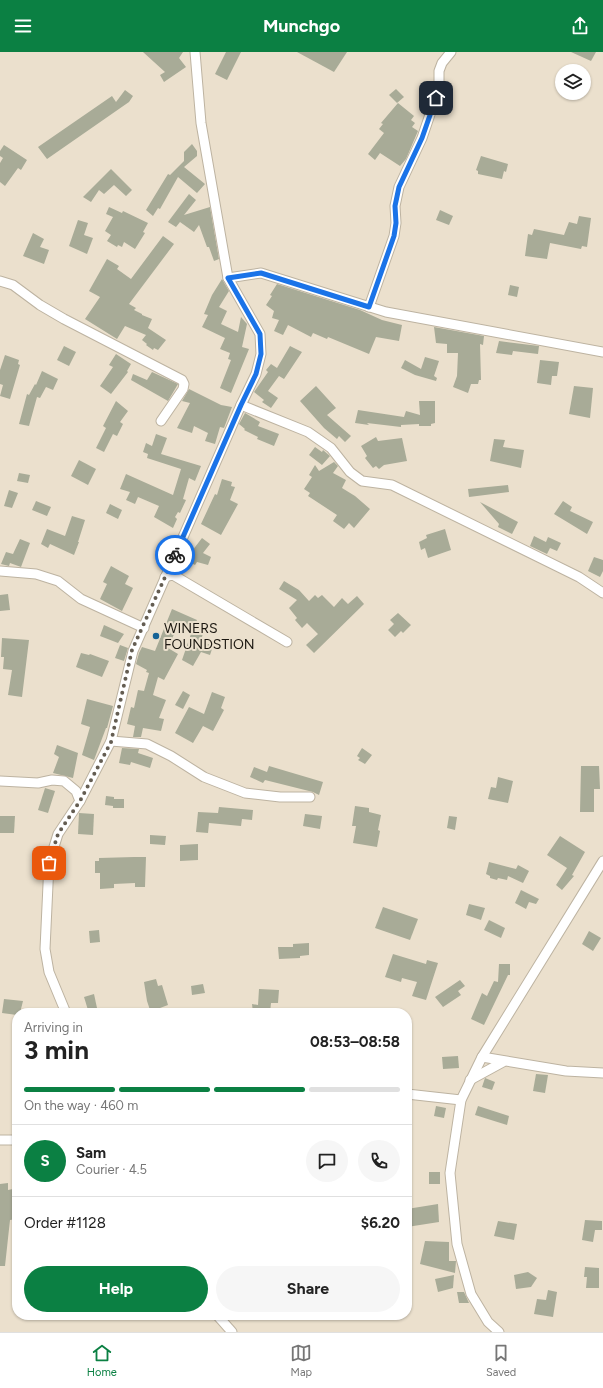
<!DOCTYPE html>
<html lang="en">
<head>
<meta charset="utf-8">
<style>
	:root { --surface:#fff; --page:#f6f6f6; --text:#222; --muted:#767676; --line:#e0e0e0; --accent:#0b8043 }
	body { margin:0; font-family:Figtree,sans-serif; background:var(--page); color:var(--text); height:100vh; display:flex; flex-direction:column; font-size:15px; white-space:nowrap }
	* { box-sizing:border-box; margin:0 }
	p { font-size:13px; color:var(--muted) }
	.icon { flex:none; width:22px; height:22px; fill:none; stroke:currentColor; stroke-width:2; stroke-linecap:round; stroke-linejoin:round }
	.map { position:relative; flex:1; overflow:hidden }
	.sheet { position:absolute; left:12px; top:956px; width:400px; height:312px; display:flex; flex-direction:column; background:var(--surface); border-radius:16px; box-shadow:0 1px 3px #0004 }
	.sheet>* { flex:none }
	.buttons { position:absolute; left:555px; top:12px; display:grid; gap:8px }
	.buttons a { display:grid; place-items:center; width:36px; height:36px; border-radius:50%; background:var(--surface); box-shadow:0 1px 3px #0004; font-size:20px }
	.pin { position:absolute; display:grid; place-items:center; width:34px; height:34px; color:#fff; margin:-17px; border-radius:8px; box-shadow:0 2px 6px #0006 }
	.courier { position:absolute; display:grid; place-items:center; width:40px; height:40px; margin:-20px; border:3px solid #1a73e8; border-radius:50%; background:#fff; color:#222; box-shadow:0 1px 5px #0007 }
	.head em { font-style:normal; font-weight:700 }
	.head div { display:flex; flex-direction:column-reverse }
	.head { display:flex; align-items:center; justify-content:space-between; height:68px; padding:0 12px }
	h1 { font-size:26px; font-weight:700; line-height:30px }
	.bar { display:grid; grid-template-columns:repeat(4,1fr); gap:6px 4px; align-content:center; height:48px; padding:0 12px }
	.bar i { height:5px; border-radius:3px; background:var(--line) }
	.bar .current { background:var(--accent) }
	.bar p { grid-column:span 4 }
	.line { display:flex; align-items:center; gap:10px; padding:0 12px; border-top:1px solid var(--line) }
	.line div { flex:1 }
	.round { display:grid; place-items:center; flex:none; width:42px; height:42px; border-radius:21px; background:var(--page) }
	.cta { display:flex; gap:8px; margin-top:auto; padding:8px 12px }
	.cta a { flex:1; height:46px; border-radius:24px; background:var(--accent); color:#fff; font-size:16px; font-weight:700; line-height:46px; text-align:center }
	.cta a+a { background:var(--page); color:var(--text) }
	header { display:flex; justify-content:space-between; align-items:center; height:52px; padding:0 12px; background:var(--accent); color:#fff; font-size:18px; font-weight:700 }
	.dock { display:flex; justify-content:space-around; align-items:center; height:56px; border-top:1px solid var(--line); background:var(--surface); font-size:11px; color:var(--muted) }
	.dock a { display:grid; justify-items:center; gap:2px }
	.dock .current { color:var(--accent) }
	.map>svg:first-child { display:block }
	.building { fill:#a8ab97 }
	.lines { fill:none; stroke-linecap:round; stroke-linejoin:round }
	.minor-casing { stroke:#bdb3a1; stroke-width:11 }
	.minor { stroke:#fff; stroke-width:9 }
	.done { stroke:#645d52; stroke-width:4; stroke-dasharray:0 7.2 }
	.route { stroke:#1a73e8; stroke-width:5 }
	.poi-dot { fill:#166396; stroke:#ebe0cd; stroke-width:1.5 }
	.labels { text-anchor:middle; stroke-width:4; stroke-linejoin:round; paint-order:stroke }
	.poi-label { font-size:14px; fill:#1b1710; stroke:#ebe0cd; text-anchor:start }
</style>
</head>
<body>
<header><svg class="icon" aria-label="menu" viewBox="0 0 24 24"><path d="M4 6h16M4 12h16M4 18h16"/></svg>Munchgo<svg class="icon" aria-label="share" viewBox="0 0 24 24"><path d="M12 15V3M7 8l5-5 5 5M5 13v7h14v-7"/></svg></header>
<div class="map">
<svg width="603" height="1280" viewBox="0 0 603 1280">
	<rect width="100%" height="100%" fill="#ebe0cd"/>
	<g class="building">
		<polygon points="143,0 183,0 179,6 186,15 164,30 160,23 165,20"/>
		<polygon points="226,0 241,0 227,28 215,22"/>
		<polygon points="297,0 347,0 334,20"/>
		<polygon points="571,0 596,0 591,9"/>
		<polygon points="396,37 404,45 397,51 389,43"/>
		<polygon points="125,38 133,44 129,50 47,107 38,95 112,44 116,50"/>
		<polygon points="398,51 414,64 411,68 415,71 412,75 418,79 406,107 400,114 380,101 375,108 368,102 384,81 379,77 383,72 381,71"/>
		<polygon points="192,92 197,99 197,104 184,115 205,132 197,141 178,125 160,157 158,156 153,164 146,158 168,122 170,123 184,109 184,100"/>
		<polygon points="4,93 27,108 21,118 18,116 5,134 0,130 0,111 3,106 0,104 0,99"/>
		<polygon points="481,104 508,112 506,120 504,119 502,127 478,122 478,119 476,118"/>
		<polygon points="111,117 132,138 126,144 114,133 104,142 99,138 91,150 83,145"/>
		<polygon points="189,142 196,148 184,163 210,155 219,207 214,209 209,195 207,195 199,173 194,180 180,170 176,175 168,170"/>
		<polygon points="109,155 122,161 123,159 148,171 143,180 145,181 135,197 124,190 122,195 118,193 117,195 107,189 111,183 105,179 113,165 106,162"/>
		<polygon points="440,158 453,164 449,173 436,168"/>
		<polygon points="579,164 591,166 587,195 582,194 581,197 550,191 547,207 525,204 528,182 532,183 534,177 564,183 569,170 577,172"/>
		<polygon points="78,168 88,171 84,183 93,186 87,202 69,194"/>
		<polygon points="33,181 44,187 40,195 49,198 44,212 23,204"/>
		<polygon points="163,184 174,192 129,252 136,256 134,258 142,262 142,263 152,267 148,276 166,288 158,298 154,296 153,298 146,293 147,292 142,288 146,283 125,274 117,287 85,267 100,245 89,239 107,207 119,214 117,217 131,227"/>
		<polygon points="222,227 229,239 219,255 227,259 221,272 238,280 241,265 247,272 242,295 249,297 231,341 220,336 231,308 228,307 230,301 220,297 225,286 202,275 208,263 204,262 212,243"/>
		<polygon points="277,232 360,258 382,268 402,273 399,289 376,285 369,302 328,285 327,287 313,281 311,285 288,273 283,283 274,279 279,268 272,266 274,259 266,253 272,244 270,243"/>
		<polygon points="510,233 519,235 517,245 508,243"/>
		<polygon points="434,275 484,284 483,293 480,292 481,328 479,328 478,332 471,332 468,341 453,335 457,324 458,301 447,301 447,292 436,291"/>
		<polygon points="499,289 539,294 538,302 513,299 512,303 496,301"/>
		<polygon points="64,294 76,300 69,314 57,308"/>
		<polygon points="290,294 302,300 284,327 279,324 268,339 278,346 271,356 262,350 264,348 254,340 268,320 266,318 271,312 277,316"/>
		<polygon points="116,302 131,312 127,319 128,320 111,342 100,334 113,315 109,313"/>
		<polygon points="5,303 19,308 18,312 20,313 10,347 0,344 3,333 0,332 0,318"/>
		<polygon points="425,305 439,309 434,324 437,326 436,329 415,323 401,316 405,308 421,317"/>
		<polygon points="540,308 559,310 557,324 552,324 551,333 537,331"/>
		<polygon points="42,319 58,327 53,338 46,335 40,346 37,345 29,374 19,372 27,342 29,343 35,332 36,333"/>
		<polygon points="152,320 178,332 168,349 131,328 133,322 147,328"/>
		<polygon points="316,334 336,356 327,363 351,384 345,390 339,384 337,387 324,376 300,349"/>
		<polygon points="574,334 593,336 590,366 569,362"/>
		<polygon points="189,337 221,353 232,355 224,376 220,375 215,392 205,389 208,381 194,374 192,381 177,376 190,351 182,349"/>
		<polygon points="116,349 128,359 120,370 123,372 117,384 113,382 104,400 96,396 106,376 103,374"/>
		<polygon points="419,349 435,349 435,371 431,372 431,374 419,374 419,372 401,373 401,375 367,371 369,373 355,371 358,358 404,365 406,359 420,363"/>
		<polygon points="245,361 260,370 258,374 279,382 274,394 257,387 258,385 244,378 245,377 239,372"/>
		<polygon points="156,382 167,386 161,402 201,414 195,429 189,426 183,447 186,448 180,461 178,460 175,465 177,467 173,476 154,465 159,454 138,445 135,452 126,448 130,440 120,437 126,422 173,443 181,417 147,406 148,402 143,400 146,391 152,394"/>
		<polygon points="376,385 378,389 402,386 407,409 384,413 379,417 376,414 373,416 365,406 367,404 361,394"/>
		<polygon points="494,387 505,388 503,395 524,398 521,416 490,409"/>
		<polygon points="315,395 322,400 323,398 330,404 322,413 309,403"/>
		<polygon points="79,408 96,417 88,433 71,424"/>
		<polygon points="334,410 338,414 333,421 346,428 342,436 355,444 370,457 354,476 349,471 344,477 333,469 337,463 308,444 310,441 304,437 312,425 309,423 315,413 319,419"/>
		<polygon points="19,421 30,423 28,431 17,429"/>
		<polygon points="222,427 232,430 231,434 235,435 230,448 238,452 221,483 201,472 215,442 217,443"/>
		<polygon points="508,433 509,440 469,445 468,437"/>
		<polygon points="9,438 18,441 12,456 4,454"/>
		<polygon points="36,449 51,455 47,464 32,458"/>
		<polygon points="563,449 572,455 570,459 593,470 587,482 554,462"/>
		<polygon points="480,450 518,470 512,482 498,475 499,472"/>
		<polygon points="110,452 122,458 118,467 106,461"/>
		<polygon points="72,464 85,468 78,490 79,490 74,503 50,492 48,496 41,492 47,477 65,484"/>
		<polygon points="445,477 451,498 428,506 425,496 421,498 419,490 427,486 426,483"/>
		<polygon points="534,484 546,490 548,485 561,491 557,499 550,496 547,502 530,494"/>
		<polygon points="202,486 210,492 203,501 211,505 208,513 197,510 195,513 184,507 189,498 192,499"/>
		<polygon points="20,487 30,491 21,515 10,511 9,514 1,512 6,500 13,502"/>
		<polygon points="594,505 603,508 603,519 600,525 588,519"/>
		<polygon points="111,514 129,524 125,532 133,536 122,559 100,547 107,532 103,530"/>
		<polygon points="284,529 299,538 309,549 315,543 318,546 322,543 334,555 342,546 348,552 357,544 364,552 314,601 306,593 318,582 307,571 302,576 295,568 297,566 289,556 297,548 279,537"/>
		<polygon points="8,542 10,558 0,559 0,543"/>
		<polygon points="172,557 197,568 195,573 204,577 201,589 213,594 210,603 201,600 193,614 182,608 192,579 178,573 168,596 178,602 164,628 158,625 153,643 166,648 159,666 164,667 161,679 143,676 141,685 133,685 135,674 127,672 131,655 134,656 138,638 144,639 149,621 146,620 147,618 136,612 139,601 142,595 155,599"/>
		<polygon points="398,561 411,573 403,581 401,579 395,585 388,578 394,572 390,568"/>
		<polygon points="104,573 124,582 118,591 100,584"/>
		<polygon points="2,586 29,588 22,645 8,643 12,618 3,617 4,605 1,605"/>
		<polygon points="120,593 128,596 124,609 115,606"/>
		<polygon points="81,601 89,603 90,602 109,609 102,625 76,615"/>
		<polygon points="183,639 190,643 183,657 175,653"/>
		<polygon points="212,640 225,645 221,656 224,658 213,679 203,674 193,691 175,681 189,655 204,662"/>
		<polygon points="87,647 113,654 107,676 106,676 94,708 82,703 90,675 81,672"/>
		<polygon points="57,693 78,701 73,726 53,721 59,705 54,702"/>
		<polygon points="122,696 139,697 138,701 153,706 150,716 131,710 130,713 119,711"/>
		<polygon points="362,696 372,703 365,712 358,708 360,706 357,704"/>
		<polygon points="269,714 323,730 319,743 313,740 265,728 263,731 250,725 254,715 267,720"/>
		<polygon points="581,714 599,714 600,737 594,737 594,760 580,760"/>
		<polygon points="498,725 513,729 508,751 488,747 491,735 496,736"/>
		<polygon points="45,736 55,739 48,761 38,758"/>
		<polygon points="106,744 114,745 114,747 124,747 124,756 113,756 113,754 105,753"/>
		<polygon points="355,754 369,756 369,760 381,763 378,778 380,779 377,795 353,791 356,774 352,774"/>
		<polygon points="219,755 253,758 252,768 242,767 241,774 209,771 208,781 196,780 198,760 218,761"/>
		<polygon points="79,761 94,762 93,783 78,782"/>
		<polygon points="305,762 322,764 320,777 303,774"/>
		<polygon points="0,764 15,764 14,781 0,781"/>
		<polygon points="449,764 457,765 455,778 447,776"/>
		<polygon points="150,783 166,784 165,793 150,792"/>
		<polygon points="560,784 585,800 572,823 574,824 562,838 556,833 567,816 547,803"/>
		<polygon points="198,792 198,808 180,809 180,793"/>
		<polygon points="134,805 146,805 145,835 135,835 135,831 114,832 114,836 100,837 100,821 95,821 95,809 99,809 99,806"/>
		<polygon points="489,810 516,817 518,813 529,819 523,831 508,824 507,828 498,826 497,828 490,826 490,824 486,822"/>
		<polygon points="521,838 539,847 536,852 529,850 526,857 515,851"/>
		<polygon points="469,852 485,856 481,868 466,863"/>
		<polygon points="383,855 418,867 410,888 375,876"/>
		<polygon points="489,868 505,876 501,886 484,878"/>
		<polygon points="99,878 100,890 90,891 89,879"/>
		<polygon points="589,879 601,886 593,899 582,892"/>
		<polygon points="309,891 309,903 300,904 300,906 279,907 278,895 293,895 293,892"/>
		<polygon points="393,902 426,912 427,908 438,911 426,948 412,944 417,930 402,926 401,930 385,925"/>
		<polygon points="499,912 510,912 510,923 508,923 484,973 471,967 482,941 487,944 494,929 498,930"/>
		<polygon points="156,927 158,934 162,933 168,953 160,956 162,959 151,961 147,949 144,930"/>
		<polygon points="460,928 465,934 458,939 461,943 443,955 435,945"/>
		<polygon points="203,932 205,941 192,943 191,934"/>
		<polygon points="259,937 279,938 278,951 271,951 270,961 253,961 252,952 258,953"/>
		<polygon points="94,942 97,956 88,958 84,945"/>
		<polygon points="4,947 23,949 20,961 17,961 17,963 2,961"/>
		<polygon points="458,1004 459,1016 443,1017 442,1005"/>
		<polygon points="536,1022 548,1023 545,1041 533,1039"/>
		<polygon points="485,1026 495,1030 492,1038 482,1035"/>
		<polygon points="436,1054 446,1056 444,1066 434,1064"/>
		<polygon points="478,1054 509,1064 507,1073 475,1063"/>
		<rect x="429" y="1120" width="11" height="12"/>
		<polygon points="8,1131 8,1138 13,1137 14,1151 17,1150 17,1167 10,1168 5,1214 0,1214 0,1132"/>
		<polygon points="438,1152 439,1170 407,1175 407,1157"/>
		<polygon points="585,1168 602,1169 602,1178 595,1178 593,1190 582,1188"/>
		<polygon points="498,1169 517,1172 514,1188 494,1184"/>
		<polygon points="425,1189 449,1190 449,1209 456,1209 455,1221 420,1212"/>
		<polygon points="585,1215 599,1216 599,1236 586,1236 587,1225 584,1225"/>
		<polygon points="528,1220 537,1226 531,1235 516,1237 514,1223"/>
		<polygon points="454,1223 453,1236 438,1240 435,1227"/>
		<polygon points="548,1238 557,1240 553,1265 534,1262 537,1247 546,1248"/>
		<polygon points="457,1240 464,1240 469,1251 459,1251"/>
	</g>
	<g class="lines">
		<g class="minor-casing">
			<g id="minor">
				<polyline points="228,226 261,221 386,260 603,300"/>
				<polyline points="0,229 13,233 40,253 64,267 182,328 184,332 183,337 161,369"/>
				<polyline points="369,255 394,184 396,171 395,154 399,135 422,86 439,36 439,19 442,11 451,0"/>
				<polyline points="241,353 308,380 331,396 350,420 362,429 392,433 579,525 603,541"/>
				<polyline points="0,519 36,522 58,529 81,547 144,576"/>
				<polyline points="165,525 173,523 287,590"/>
				<polyline points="111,689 147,692 171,704 204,725 245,741 280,745 310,745"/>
				<polyline points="0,729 38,731 52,728 64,729 76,739 80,749"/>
				<polyline points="66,961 49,920 45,897 49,811 58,782 80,749 111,689 133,599 241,353 256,322 261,302 260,282 228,226 201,71 195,0"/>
				<polyline points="482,1005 566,1019 603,1021"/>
				<polyline points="470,1028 503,1010"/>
				<polyline points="407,1042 461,1048"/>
				<polyline points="0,1088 17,1088"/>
				<polyline points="217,1263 232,1280"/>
				<polyline points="499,1280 488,1270 471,1242 457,1192 450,1121 461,1048 482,1005 603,809"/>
			</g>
		</g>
		<use href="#minor" class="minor"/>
	</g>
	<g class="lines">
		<polyline class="done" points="49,811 58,782 80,749 111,690 132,598 175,503"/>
		<polyline class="route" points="175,503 241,353 256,322 261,302 260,282 228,226 261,221 369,255 394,184 396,171 395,154 399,135 422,86 436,46"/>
	</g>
	<circle class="poi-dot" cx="156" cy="584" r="4"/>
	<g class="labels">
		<g class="poi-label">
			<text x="164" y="581">WINERS<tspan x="164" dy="16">FOUNDSTION</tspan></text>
		</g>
	</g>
</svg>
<div class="buttons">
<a><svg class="icon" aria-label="layers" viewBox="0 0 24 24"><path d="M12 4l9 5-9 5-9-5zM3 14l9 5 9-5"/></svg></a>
</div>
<div class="pin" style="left:49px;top:811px;background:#ea580c"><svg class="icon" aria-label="bag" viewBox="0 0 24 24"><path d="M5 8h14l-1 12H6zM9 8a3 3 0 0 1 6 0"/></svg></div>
<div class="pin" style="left:436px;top:46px;background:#1f2937"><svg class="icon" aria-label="home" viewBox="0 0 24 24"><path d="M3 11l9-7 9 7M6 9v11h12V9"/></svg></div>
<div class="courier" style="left:175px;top:503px"><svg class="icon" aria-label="bike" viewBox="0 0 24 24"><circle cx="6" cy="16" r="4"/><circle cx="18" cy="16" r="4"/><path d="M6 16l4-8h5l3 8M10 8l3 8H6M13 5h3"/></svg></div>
<section class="sheet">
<div class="head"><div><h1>3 min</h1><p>Arriving in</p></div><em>08:53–08:58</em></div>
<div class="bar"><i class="current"></i><i class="current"></i><i class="current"></i><i></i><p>On the way · 460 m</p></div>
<div class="line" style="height:72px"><b class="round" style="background:var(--accent);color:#fff">S</b><div><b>Sam</b><p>Courier · 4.5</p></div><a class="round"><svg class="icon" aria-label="chat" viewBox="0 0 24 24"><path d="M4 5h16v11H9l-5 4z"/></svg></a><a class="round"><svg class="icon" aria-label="phone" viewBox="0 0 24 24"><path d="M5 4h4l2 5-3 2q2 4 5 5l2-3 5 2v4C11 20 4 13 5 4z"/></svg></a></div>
<div class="line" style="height:52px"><div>Order #1128</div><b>$6.20</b></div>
<div class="cta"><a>Help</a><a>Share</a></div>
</section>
</div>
<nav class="dock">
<a class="current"><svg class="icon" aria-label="home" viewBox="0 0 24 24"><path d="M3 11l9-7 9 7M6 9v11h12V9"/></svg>Home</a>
<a><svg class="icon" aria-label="map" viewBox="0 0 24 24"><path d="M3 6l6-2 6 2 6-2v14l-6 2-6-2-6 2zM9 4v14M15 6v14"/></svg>Map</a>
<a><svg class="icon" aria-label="saved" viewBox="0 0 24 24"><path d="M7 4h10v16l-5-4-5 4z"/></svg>Saved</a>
</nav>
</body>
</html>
